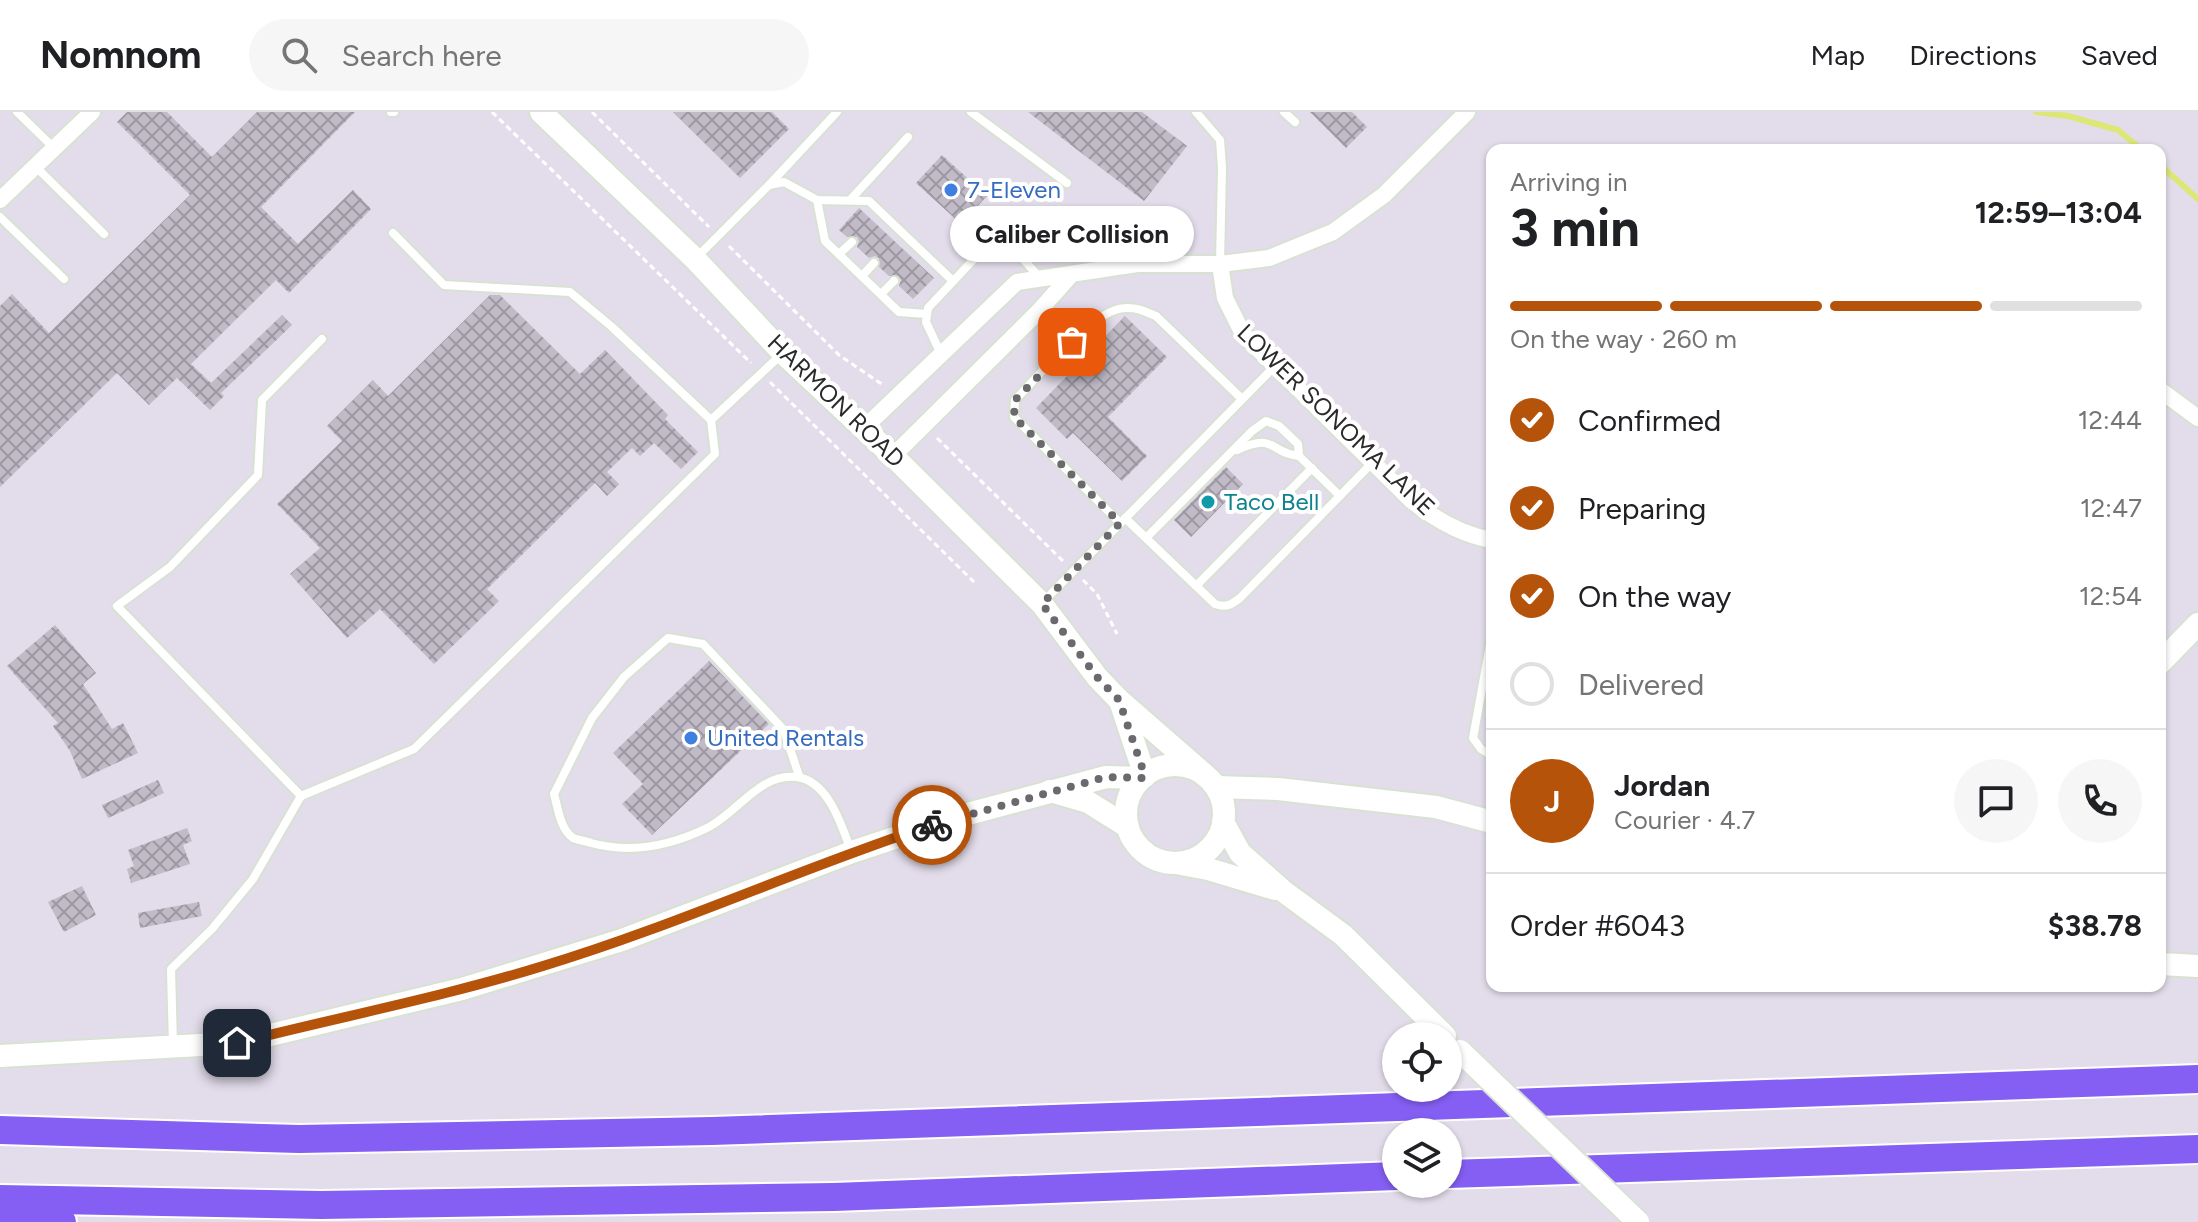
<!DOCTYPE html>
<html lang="en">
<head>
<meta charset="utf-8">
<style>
	:root { --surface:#fff; --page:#f6f6f6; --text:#202124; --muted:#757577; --line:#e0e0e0; --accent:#b45309 }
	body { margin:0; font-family:Figtree,sans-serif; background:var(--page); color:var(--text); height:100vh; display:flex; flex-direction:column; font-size:30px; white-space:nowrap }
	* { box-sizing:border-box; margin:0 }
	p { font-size:26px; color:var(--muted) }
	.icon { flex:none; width:44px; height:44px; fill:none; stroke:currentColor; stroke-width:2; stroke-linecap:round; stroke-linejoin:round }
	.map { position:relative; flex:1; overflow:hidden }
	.side { position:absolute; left:1486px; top:32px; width:680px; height:848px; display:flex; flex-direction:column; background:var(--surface); border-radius:16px; box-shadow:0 2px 6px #0004 }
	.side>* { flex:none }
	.tools { position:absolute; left:1382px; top:910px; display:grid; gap:16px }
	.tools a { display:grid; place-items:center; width:80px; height:80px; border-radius:50%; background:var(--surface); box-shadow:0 2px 6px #0004; font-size:40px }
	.pin { position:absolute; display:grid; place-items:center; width:68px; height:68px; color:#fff; margin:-34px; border-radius:16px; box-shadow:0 4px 12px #0006 }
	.courier { position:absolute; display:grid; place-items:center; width:80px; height:80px; margin:-40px; border:6px solid #b45309; border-radius:50%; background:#fff; color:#222; box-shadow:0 2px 10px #0007 }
	.bubble { position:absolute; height:56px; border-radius:28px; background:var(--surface); box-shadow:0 2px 6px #0004; font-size:26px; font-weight:700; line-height:56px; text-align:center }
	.headline em { font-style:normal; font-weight:700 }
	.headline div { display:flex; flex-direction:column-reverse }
	.headline { display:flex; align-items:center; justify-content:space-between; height:136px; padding:0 24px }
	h1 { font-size:52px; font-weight:700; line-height:60px }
	.bar { display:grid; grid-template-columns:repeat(4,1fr); gap:12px 8px; align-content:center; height:96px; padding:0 24px }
	.bar i { height:10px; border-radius:6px; background:var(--line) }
	.bar .on { background:var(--accent) }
	.bar p { grid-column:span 4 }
	.line { display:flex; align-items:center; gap:20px; padding:0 24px; border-top:2px solid var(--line) }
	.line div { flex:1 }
	.round { display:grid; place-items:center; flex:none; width:84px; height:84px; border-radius:42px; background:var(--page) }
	ol { padding:0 24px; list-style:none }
	li { display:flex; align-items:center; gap:24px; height:88px }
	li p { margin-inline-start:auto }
	li .icon { padding:8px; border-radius:50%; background:var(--accent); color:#fff; stroke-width:4 }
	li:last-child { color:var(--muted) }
	li i { width:44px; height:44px; border:4px solid var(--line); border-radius:50% }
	header { display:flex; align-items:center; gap:48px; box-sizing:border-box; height:112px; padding:0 40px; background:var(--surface); border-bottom:2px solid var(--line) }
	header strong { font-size:38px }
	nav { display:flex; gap:44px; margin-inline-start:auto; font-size:28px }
	.search { width:560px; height:72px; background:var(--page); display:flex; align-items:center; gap:20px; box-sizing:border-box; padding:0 28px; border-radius:44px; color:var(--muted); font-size:30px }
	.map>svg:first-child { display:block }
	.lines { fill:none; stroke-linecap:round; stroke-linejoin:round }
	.stream { stroke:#dde776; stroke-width:6 }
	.building { fill:url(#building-cross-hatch) }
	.service-casing { stroke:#d8e2d2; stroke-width:12 }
	.minor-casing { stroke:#d8e2d2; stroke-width:20 }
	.secondary-casing { stroke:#d8e2d2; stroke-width:26 }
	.motorway-casing { stroke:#fff; stroke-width:32 }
	.path { stroke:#fff; stroke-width:3; stroke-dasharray:6 4; stroke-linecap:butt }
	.service { stroke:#fff; stroke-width:8 }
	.minor { stroke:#fff; stroke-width:16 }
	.secondary { stroke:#fff; stroke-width:22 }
	.motorway { stroke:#855ff4; stroke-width:28 }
	.secondary-bridge-casing { stroke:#d8e2d2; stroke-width:26; stroke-linecap:butt }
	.secondary-bridge { stroke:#fff; stroke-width:22 }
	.done { stroke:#6b696e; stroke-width:8; stroke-dasharray:0 14.4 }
	.route { stroke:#b45309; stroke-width:10 }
	.shop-dot { fill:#3f7fe0; stroke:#fff; stroke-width:3 }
	.culture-dot { fill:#0f9aa8; stroke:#fff; stroke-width:3 }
	.labels { text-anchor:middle; stroke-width:8; stroke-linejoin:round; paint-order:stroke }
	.shop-label { font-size:24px; fill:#366cbe; stroke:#fff; text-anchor:start }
	.street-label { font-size:24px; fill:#2a2a2a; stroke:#fff }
	.culture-label { font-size:24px; fill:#0d838f; stroke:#fff; text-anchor:start }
</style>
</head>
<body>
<header>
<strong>Nomnom</strong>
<div class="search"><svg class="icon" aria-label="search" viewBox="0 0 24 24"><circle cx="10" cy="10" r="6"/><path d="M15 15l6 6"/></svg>Search here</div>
<nav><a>Map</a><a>Directions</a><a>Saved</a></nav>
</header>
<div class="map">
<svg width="2198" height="1110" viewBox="0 0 2198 1110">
	<defs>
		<pattern id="building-cross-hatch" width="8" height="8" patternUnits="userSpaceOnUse" patternTransform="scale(2)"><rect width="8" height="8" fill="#c1bbc7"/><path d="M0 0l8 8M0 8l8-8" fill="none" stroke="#9d98a2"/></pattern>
	</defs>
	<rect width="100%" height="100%" fill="#e3ddeb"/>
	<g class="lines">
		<g class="stream">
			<polyline points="2036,0 2068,4 2118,18 2142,38"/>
			<polyline points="2160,53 2198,87"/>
		</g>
	</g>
	<g class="building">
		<polygon points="127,0 167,0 212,45 257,0 355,0 261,95 298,132 353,78 371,97 289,181 276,168 191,252 211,271 282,203 292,213 221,281 224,284 210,298 177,266 149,293 117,261 0,375 0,194 12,182 49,221 190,83 117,10"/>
		<polygon points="673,0 772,0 789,17 740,66"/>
		<polygon points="1028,0 1142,0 1187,34 1144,89"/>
		<polygon points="1310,0 1352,0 1367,15 1346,36"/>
		<polygon points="942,43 987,84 961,112 916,71"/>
		<polygon points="859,96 934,166 913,187 899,174 901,168 898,164 889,164 879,155 879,146 875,144 869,146 857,135 859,129 857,125 847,125 839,118"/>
		<polygon points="490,183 500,183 580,262 605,238 668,303 665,307 698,340 681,357 654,331 640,344 632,336 607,360 619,372 607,384 595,371 487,477 499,489 434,552 380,497 347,526 290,462 320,436 277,392 342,329 327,314 373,268 388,284"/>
		<polygon points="1125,204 1167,245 1108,305 1147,344 1122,369 1073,321 1067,327 1036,296"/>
		<polygon points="1226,355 1243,372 1191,425 1174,408"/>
		<polygon points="55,513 96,561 83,572 112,617 123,611 138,641 82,667 70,639 53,614 58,611 7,554"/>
		<polygon points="709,549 769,612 652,723 622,692 643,672 613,641"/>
		<polygon points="158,668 164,681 108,706 102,693"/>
		<polygon points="187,716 192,729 183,733 190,752 131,771 127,757 134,754 128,738"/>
		<polygon points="82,774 96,803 64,820 48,790"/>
		<polygon points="199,790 202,804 140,816 138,801"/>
	</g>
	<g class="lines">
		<g class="service-casing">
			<g id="service">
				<polyline points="17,0 54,36"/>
				<polyline points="391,0 394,0"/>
				<polyline points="971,0 1067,71"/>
				<polyline points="1196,0 1220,28 1222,56 1220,152"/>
				<polyline points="1284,0 1295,10"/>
				<polyline points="35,54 104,122"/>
				<polyline points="769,73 837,0"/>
				<polyline points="851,87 908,25"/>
				<polyline points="817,88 825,129 899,200 927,202"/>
				<polyline points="0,105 64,167"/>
				<polyline points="393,121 444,173 570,180 612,215 711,308"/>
				<polyline points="839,142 852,130"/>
				<polyline points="696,146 769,73 784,70 817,88 869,89 953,169"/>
				<polyline points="862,164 874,151"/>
				<polyline points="881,182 894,169"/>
				<polyline points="322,227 262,288 258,363 170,455 117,494 301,684 414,637 715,342 711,308 783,241"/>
				<polyline points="941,242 926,210 928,196 990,130 1008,130 1040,166"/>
				<path d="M1237,338C1276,320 1269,341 1299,344"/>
				<path d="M1125,406L1215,492C1226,496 1231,493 1240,486L1373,350"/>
				<path d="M1120,411L1014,305L1015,288C1039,264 1093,197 1125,196C1137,195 1146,200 1156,204L1242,287"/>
				<polyline points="1146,426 1252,319 1266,309 1279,314 1298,332 1299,344 1340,384"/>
				<polyline points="1196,474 1312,356"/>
				<polyline points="1042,491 1275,254"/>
				<polyline points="1492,522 1473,626 1481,637 1492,644"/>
				<path d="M799,664L784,618L703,532L668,526L624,565L592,606L554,682C558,696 560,717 573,726C578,728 586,729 591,731C632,742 671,734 709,715C738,700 760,661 796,665C828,668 842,714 851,739"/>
				<polyline points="173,934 171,857 212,817 253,767 301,684"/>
			</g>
		</g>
		<g class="minor-casing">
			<g id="minor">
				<polyline points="0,88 92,0"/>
				<path d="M1220,152L1225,186L1243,222L1412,389C1436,408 1462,423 1492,428"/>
				<polyline points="2160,278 2198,306"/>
				<polyline points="864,316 1017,170 1137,152 1220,152 1269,146 1333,120 1384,83 1467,0"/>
				<polyline points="893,344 1038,200 1070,164"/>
			</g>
		</g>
		<g class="secondary-casing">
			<g id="secondary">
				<polyline points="541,0 695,147 783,241 893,344 1042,492 1097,565 1119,588 1205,663"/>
				<polyline points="2160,551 2198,512"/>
				<polyline points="1120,589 1145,664"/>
				<circle cx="1175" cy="702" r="49"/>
				<polyline points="1216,675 1278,677 1436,695 1492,710"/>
				<polyline points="1050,679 1088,690 1128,715"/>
				<polyline points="1223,710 1240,741 1283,779 1343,823 1445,924"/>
				<polyline points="1181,752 1208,757 1275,777"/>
				<polyline points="2160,852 2198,854"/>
				<polyline points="0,944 237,931 462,877 622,828 852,740 964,703 1106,665 1142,666"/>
			</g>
		</g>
		<g class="motorway-casing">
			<g id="motorway">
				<polyline points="0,1018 299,1027 712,1019 2198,967"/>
				<polyline points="1448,1062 2198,1037"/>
				<polyline points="0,1087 321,1093 834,1085 1396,1064"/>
				<polyline points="0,1103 62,1110"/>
			</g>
		</g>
		<g class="path">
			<polyline points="492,0 751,251"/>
			<polyline points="592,0 709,115"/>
			<polyline points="729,134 839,243 883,273"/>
			<polyline points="770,270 974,470"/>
			<polyline points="937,326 1063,449"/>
			<polyline points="1083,468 1097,482 1117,522"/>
		</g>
		<use href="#service" class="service"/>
		<use href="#minor" class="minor"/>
		<use href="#secondary" class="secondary"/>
		<use href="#motorway" class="motorway"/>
		<g class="secondary-bridge-casing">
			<polyline id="secondary-bridge" points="1460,939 1638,1110"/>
		</g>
		<use href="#secondary-bridge" class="secondary-bridge"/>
	</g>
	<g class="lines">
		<polyline class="done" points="932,713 1106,665 1142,666 1145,664 1119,588 1097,565 1042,492 1120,411 1014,305 1015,288 1072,230"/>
		<path class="route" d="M237,931C339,905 443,885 543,854C675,814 801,756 932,713"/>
	</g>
	<g class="shop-dot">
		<circle cx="951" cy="78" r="8"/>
		<circle cx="691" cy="626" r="8"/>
	</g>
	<circle class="culture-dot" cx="1208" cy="390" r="8"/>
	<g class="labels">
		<g class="shop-label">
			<text x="967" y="86">7-Eleven</text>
			<text x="707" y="634">United Rentals</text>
		</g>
		<g class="street-label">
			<text transform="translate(836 289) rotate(44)" y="8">HARMON ROAD</text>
			<text transform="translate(1336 308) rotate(44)" y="8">LOWER SONOMA LANE</text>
		</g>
		<g class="culture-label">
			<text x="1224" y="398">Taco Bell</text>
		</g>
	</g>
</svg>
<div class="tools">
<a><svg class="icon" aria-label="locate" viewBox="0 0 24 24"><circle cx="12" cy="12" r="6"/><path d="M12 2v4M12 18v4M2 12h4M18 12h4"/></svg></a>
<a><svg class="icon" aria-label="layers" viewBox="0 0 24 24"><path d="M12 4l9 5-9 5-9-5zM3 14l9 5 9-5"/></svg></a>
</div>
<div class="pin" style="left:1072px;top:230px;background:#ea580c"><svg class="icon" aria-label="bag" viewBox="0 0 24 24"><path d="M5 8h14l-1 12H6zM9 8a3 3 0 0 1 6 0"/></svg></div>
<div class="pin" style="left:237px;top:931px;background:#1f2937"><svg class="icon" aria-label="home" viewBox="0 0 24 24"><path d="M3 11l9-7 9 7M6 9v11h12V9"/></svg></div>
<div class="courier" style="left:932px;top:713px"><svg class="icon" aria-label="bike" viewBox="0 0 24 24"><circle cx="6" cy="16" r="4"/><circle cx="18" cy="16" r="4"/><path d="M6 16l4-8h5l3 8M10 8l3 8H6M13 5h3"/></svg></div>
<div class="bubble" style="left:950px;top:94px;width:244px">Caliber Collision</div>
<section class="side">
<div class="headline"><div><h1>3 min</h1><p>Arriving in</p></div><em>12:59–13:04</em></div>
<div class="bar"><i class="on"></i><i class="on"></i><i class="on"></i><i></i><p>On the way · 260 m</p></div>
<ol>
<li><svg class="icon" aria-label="check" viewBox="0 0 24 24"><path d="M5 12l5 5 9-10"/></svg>Confirmed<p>12:44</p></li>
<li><svg class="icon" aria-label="check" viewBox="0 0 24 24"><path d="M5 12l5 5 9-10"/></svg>Preparing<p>12:47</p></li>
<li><svg class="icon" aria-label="check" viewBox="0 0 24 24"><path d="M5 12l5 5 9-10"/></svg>On the way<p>12:54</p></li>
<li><i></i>Delivered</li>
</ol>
<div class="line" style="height:144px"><b class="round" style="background:var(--accent);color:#fff">J</b><div><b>Jordan</b><p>Courier · 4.7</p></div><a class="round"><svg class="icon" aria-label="chat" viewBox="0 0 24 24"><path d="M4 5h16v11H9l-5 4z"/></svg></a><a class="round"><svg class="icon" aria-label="phone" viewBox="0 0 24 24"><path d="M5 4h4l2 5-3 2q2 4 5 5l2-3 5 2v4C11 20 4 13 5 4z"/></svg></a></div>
<div class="line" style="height:104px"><div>Order #6043</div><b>$38.78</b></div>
</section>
</div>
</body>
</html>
